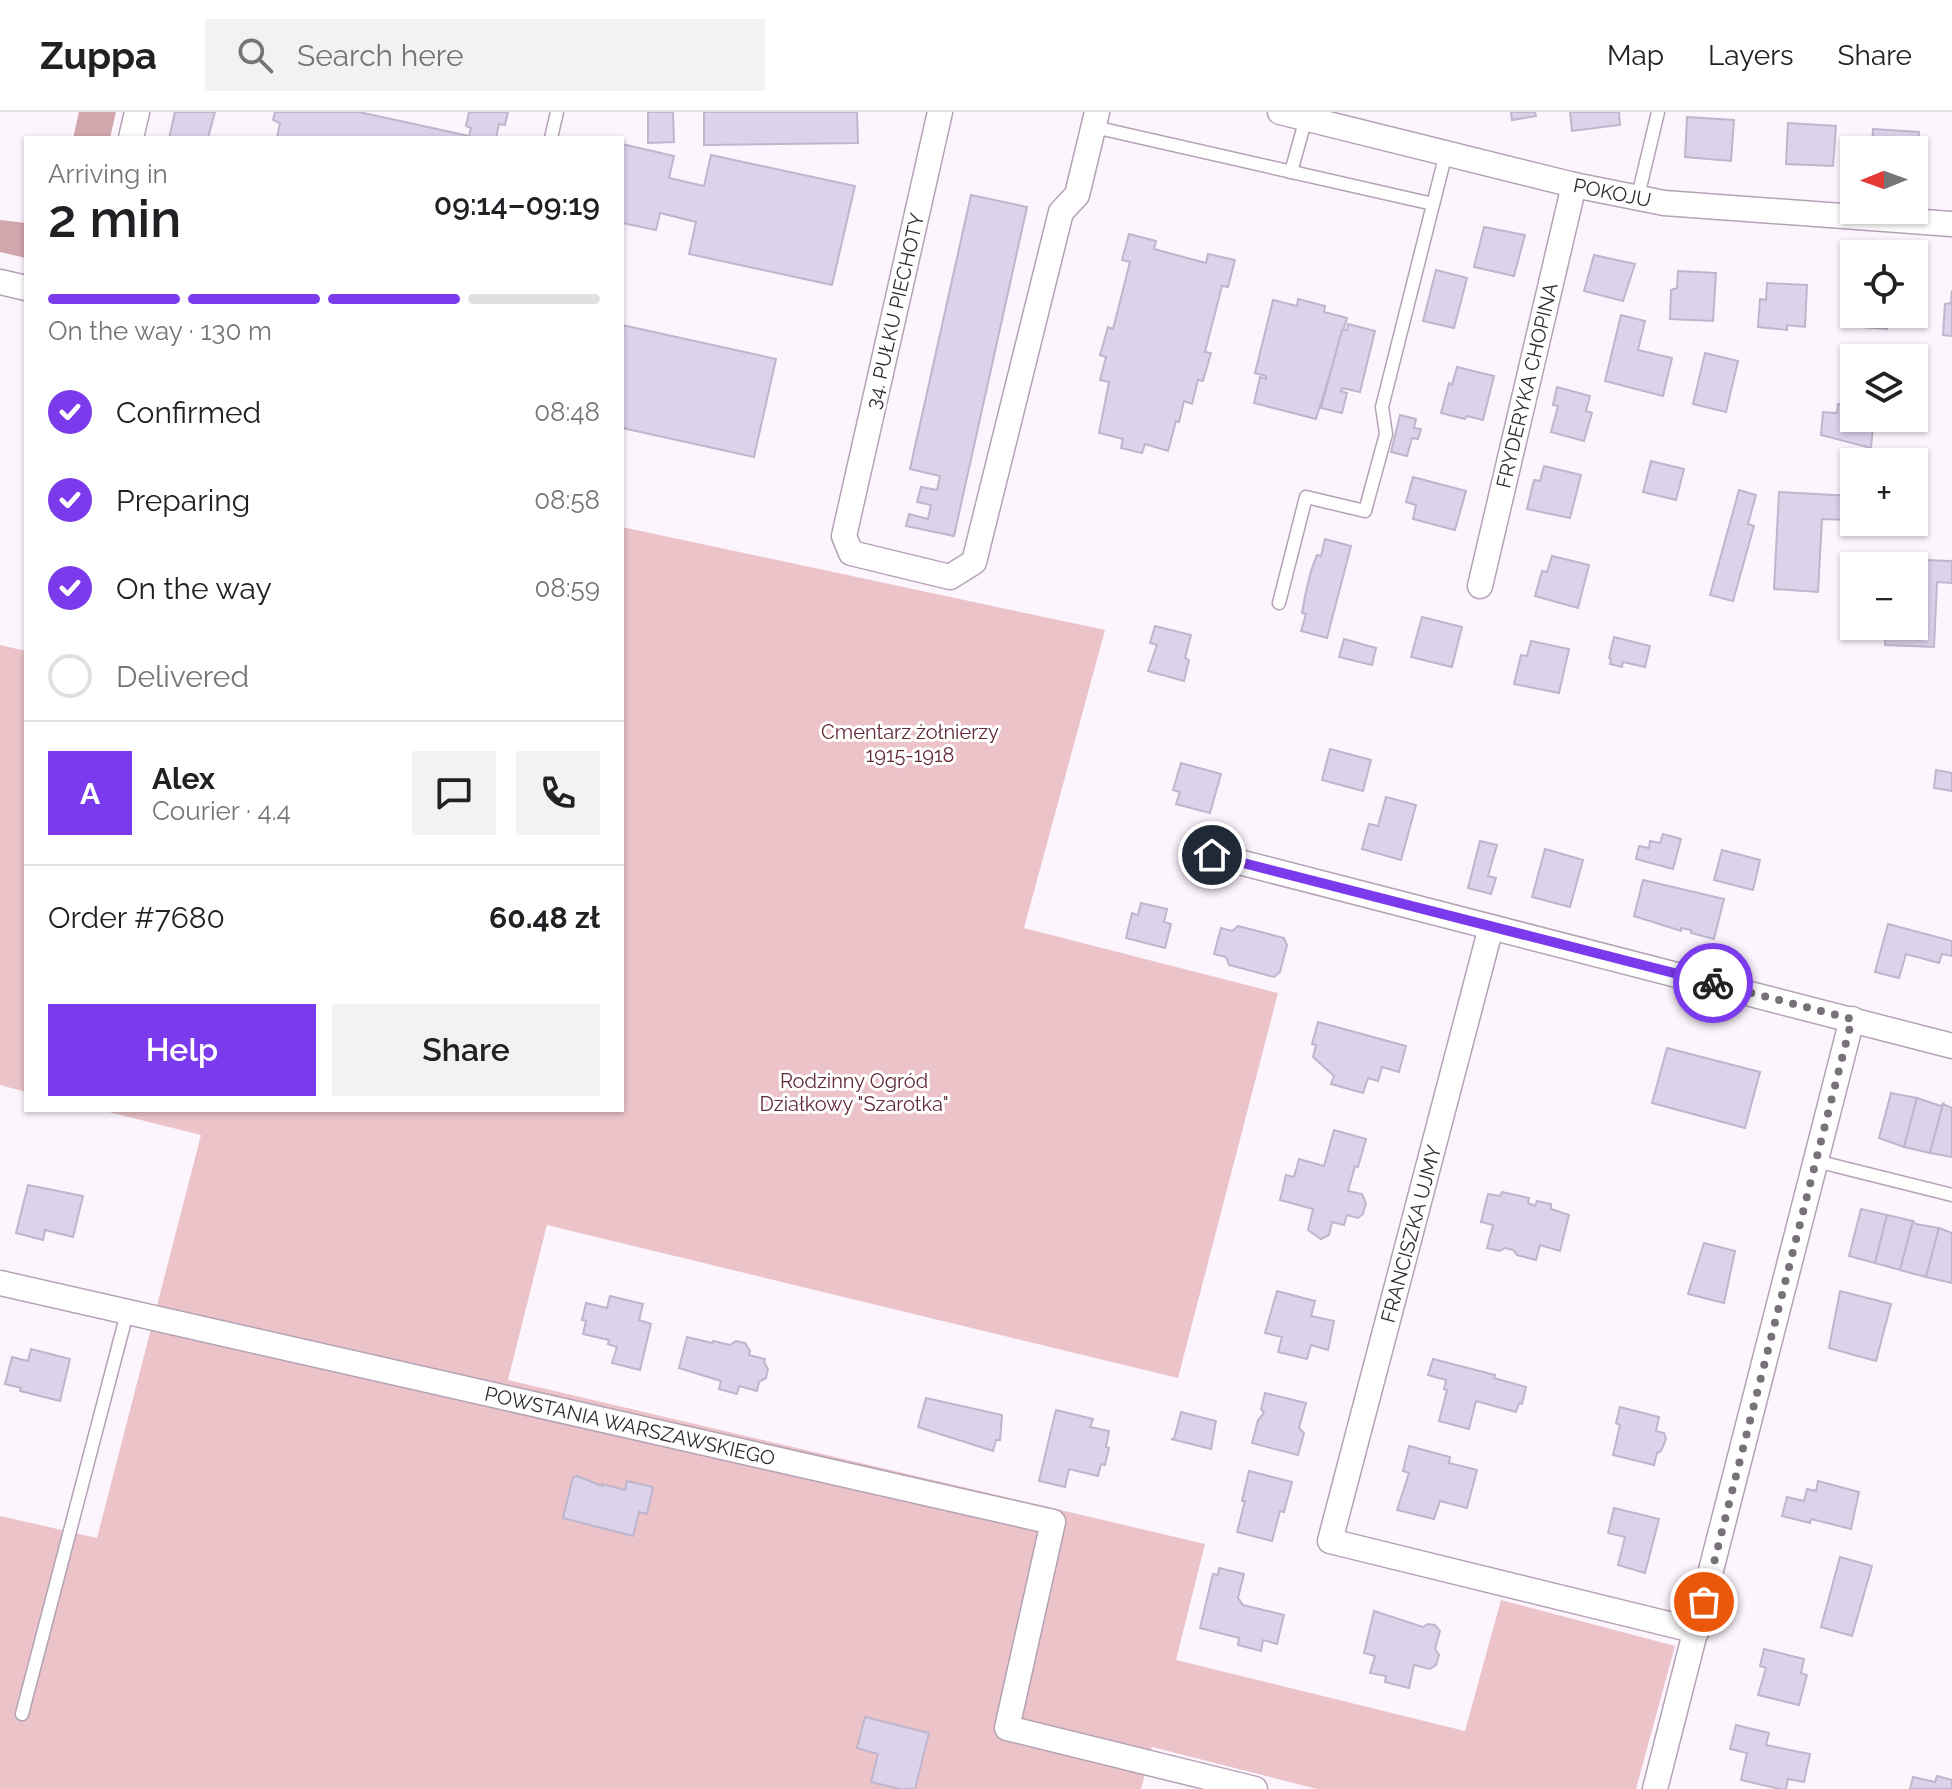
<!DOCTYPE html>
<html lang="en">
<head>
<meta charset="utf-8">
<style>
	:root { --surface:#fff; --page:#f2f2f2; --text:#202124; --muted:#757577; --line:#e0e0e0; --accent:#7c3aed }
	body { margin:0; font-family:Raleway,sans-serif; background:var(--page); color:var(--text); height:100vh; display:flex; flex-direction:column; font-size:30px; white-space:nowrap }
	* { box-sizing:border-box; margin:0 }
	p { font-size:26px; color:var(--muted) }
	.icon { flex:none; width:44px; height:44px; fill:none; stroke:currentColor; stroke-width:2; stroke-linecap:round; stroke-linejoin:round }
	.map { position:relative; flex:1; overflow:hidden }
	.panel { position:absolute; left:24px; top:24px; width:600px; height:976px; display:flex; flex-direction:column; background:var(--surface); border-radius:0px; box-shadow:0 2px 6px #0004 }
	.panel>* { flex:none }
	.needle { width:52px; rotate:269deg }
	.controls { position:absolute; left:1840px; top:24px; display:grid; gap:16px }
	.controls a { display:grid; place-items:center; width:88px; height:88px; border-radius:0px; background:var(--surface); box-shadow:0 2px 6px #0004; font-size:40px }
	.pin { position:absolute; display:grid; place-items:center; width:68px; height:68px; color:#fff; margin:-34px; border:4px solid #fff; border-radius:50%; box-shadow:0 2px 8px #0007 }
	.courier { position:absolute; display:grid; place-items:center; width:80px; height:80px; margin:-40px; border:6px solid #7c3aed; border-radius:50%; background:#fff; color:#222; box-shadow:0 2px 10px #0007 }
	.head em { font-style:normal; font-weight:600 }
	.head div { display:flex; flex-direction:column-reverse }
	.head { display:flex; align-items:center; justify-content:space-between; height:136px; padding:0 24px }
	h1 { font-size:52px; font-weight:600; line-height:60px }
	.bar { display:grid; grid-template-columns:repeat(4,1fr); gap:12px 8px; align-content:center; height:96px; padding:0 24px }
	.bar i { height:10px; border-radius:6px; background:var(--line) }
	.bar .current { background:var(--accent) }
	.bar p { grid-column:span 4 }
	.line { display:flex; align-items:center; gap:20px; padding:0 24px; border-top:2px solid var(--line) }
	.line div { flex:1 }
	.round { display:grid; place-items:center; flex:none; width:84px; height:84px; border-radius:0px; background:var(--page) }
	ol { padding:0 24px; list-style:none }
	li { display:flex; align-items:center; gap:24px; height:88px }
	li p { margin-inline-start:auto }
	li .icon { padding:8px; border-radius:50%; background:var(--accent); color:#fff; stroke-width:4 }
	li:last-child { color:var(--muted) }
	li i { width:44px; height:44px; border:4px solid var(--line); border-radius:50% }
	.cta { display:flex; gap:16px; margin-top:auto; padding:16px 24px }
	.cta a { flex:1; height:92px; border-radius:0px; background:var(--accent); color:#fff; font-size:32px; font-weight:600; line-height:92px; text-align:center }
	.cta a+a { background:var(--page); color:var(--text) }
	header { display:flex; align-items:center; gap:48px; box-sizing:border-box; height:112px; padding:0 40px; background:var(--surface); border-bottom:2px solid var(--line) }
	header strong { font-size:38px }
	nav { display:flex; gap:44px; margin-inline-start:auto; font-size:28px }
	.search { width:560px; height:72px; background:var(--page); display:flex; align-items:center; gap:20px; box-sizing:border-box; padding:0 28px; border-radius:0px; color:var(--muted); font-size:30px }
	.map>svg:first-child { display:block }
	.green { fill:#ebc3c9 }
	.forest { fill:#d2a6ad }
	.building { fill:#dcd3eb; stroke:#beb6cd; stroke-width:2 }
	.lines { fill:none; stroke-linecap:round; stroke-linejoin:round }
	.service-casing { stroke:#b4a2b5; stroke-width:15 }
	.minor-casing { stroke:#b4a2b5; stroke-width:27 }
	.service { stroke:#fff; stroke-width:12 }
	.minor { stroke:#fff; stroke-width:24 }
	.done { stroke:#787179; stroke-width:8; stroke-dasharray:0 14.4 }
	.route { stroke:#7c3aed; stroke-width:10 }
	.labels { text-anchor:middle; stroke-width:6; stroke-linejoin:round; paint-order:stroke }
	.street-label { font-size:20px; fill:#312a32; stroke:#fff }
	.park-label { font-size:20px; fill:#622936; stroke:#fff }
</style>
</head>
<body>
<header>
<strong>Zuppa</strong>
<div class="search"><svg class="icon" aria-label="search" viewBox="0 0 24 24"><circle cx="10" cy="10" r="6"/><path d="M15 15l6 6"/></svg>Search here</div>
<nav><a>Map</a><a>Layers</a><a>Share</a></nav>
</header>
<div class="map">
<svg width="1952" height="1677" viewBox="0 0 1952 1677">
	<rect width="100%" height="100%" fill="#fdf5fd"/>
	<g class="green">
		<polygon points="622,415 1105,518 1024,816 1278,881 1178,1266 547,1113 508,1268 1205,1432 1176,1548 1465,1619 1501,1488 1675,1534 1636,1677 1317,1677 1152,1635 1141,1677 0,1677 0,1404 97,1426 201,1023 101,998 622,998"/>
		<polygon points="0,533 26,539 26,980 0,973"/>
	</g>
	<g class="forest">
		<polygon points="79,0 116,0 110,26 73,26"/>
		<polygon points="0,108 26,111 26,146 0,140"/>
	</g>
	<g class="building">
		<polygon points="175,0 215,0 208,26 169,26"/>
		<polygon points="275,0 359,0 469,24 471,16 466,14 469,0 508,0 505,13 499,12 496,26 277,26 280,11 273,8"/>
		<polygon points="648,0 673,0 674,30 648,31"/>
		<polygon points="704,0 857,0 858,31 704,33"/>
		<polygon points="1511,0 1535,0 1536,4 1512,8"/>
		<polygon points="1570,0 1619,0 1620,13 1572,19"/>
		<polygon points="1687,5 1734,8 1731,49 1685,45"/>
		<polygon points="1788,11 1836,14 1833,54 1786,52"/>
		<polygon points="1873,17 1919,20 1917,60 1914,60 1914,38 1872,38"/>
		<polygon points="622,32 674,44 669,66 704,74 711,43 855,74 832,173 689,142 696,110 660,101 656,118 622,111"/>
		<polygon points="971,83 1027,95 954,424 906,414 909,402 928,407 931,393 917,390 921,375 937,378 940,364 910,357"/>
		<polygon points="1484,115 1525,123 1514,164 1474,155"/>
		<polygon points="1129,122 1156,129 1154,137 1206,151 1208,142 1235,148 1228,175 1222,174 1205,240 1211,241 1203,269 1198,268 1192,292 1184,289 1179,310 1176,309 1168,339 1145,332 1142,341 1121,336 1123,327 1099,321 1109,270 1100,268 1106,245 1100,243 1108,215 1113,217 1130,150 1122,148"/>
		<polygon points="1594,143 1635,152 1623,189 1584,179"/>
		<polygon points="1436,158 1467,166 1454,216 1423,209"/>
		<polygon points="1678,159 1716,161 1713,209 1670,207 1671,178 1677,176"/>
		<polygon points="1767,171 1807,173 1805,215 1787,213 1787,218 1758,215 1760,187 1766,188"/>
		<polygon points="1849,172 1854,172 1854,202 1888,202 1887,217 1846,214"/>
		<polygon points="1952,178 1952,224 1943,223 1945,192 1951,191"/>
		<polygon points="1298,187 1325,194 1324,200 1347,206 1316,307 1254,291 1260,265 1266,267 1266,264 1255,261 1273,188 1297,194"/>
		<polygon points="1621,203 1645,209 1638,238 1672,246 1663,284 1605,269"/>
		<polygon points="1348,212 1375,219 1360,280 1342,276 1341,279 1347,281 1342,301 1321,296 1342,218 1347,218"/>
		<polygon points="622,213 776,247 754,345 622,316"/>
		<polygon points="1705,241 1738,249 1726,300 1693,292"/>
		<polygon points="1457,255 1494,264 1483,308 1467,304 1465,307 1441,301 1449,271 1452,273"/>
		<polygon points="1557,275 1590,284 1586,299 1592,301 1584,329 1551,320 1558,294 1553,293"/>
		<polygon points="1838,292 1854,293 1854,306 1880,306 1879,314 1873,314 1871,336 1821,323 1823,300 1837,301"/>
		<polygon points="1400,303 1416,307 1414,316 1421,317 1418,327 1412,326 1407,344 1391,340"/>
		<polygon points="1651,349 1684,357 1676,388 1643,380"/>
		<polygon points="1544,354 1581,363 1570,406 1527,397 1534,368 1540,369"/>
		<polygon points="1413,365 1466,379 1455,418 1413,407 1416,393 1406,390"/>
		<polygon points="1739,378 1756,383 1748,412 1754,414 1733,489 1710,483"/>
		<polygon points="1779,380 1851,384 1850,408 1822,407 1818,480 1774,477"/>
		<polygon points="1325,427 1351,434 1327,526 1301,519 1306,502 1302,501 1305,484 1311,459 1317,443 1321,444"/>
		<polygon points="1552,444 1589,453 1578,496 1535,484 1542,459 1547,460"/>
		<polygon points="1889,447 1952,449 1952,471 1937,470 1934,535 1885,533 1886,514 1914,514 1914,454 1889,454"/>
		<polygon points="1422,505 1462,515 1452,555 1411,545"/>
		<polygon points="1155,514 1191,523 1185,546 1189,548 1184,569 1148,559 1157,533 1150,531"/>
		<polygon points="1614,525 1650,534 1645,555 1623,550 1622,555 1610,552 1611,547 1609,546"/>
		<polygon points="1344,527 1376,536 1372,553 1339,545"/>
		<polygon points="1531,529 1569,537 1559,581 1514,572 1521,543 1527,544"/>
		<polygon points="1330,637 1371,648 1363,679 1322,668"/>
		<polygon points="1181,651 1221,662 1210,701 1176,692 1180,680 1173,678"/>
		<polygon points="1936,658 1952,661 1952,679 1934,676"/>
		<polygon points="1386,685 1416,693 1401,748 1362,737 1369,712 1378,714"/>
		<polygon points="1663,722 1681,727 1673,757 1636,747 1639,734 1649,736 1650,729 1660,731"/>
		<polygon points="1480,729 1497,733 1488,764 1496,766 1491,782 1468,776"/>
		<polygon points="1545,737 1583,748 1570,795 1532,785"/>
		<polygon points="1722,738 1760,748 1753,778 1714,768"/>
		<polygon points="1643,768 1724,787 1714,827 1691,821 1691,818 1681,816 1681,819 1634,804"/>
		<polygon points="1141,791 1167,797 1164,810 1171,812 1165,836 1126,826 1132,801 1138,803"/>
		<polygon points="1888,812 1952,829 1952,844 1942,842 1939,851 1906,842 1899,866 1875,860"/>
		<polygon points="1238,814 1284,826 1287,833 1280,860 1274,865 1229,853 1226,845 1214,842 1221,816 1232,819"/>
		<polygon points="1318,910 1406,934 1399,960 1382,955 1378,969 1368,966 1363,981 1331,972 1334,964 1313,945 1316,933 1312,932"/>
		<polygon points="1667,936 1760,960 1745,1016 1652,991"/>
		<polygon points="1891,981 1917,986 1904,1035 1879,1026"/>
		<polygon points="1917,986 1941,994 1943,992 1930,1041 1904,1035"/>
		<polygon points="1943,992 1952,996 1952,1045 1930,1041"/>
		<polygon points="1334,1018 1366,1027 1358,1055 1355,1054 1348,1079 1362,1082 1366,1091 1363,1102 1358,1106 1347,1103 1344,1113 1332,1110 1329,1123 1321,1127 1308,1118 1313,1097 1280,1088 1286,1063 1294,1065 1299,1047 1324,1054"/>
		<polygon points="28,1073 83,1084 73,1125 45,1118 43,1128 16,1121"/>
		<polygon points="1502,1080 1529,1086 1528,1091 1535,1094 1537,1089 1551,1092 1551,1097 1569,1103 1560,1139 1540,1133 1536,1148 1517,1143 1513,1138 1505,1136 1500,1139 1487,1136 1493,1113 1481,1110 1488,1082 1500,1084"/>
		<polygon points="1861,1097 1887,1103 1875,1151 1849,1144"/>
		<polygon points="1887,1103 1913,1109 1900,1158 1875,1151"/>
		<polygon points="1913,1109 1916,1112 1939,1116 1926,1165 1900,1158"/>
		<polygon points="1939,1116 1952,1121 1952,1171 1926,1165"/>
		<polygon points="1704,1131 1735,1139 1724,1191 1688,1182"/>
		<polygon points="1277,1179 1315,1189 1311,1204 1334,1209 1328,1238 1311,1233 1307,1247 1278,1240 1282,1225 1265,1221"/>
		<polygon points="1840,1179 1891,1192 1876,1249 1829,1236"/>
		<polygon points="610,1184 643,1192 639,1208 651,1212 640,1258 612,1251 617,1235 608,1232 609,1228 583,1222 586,1209 582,1208 586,1191 607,1196"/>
		<polygon points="687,1225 712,1231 713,1229 730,1233 736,1229 745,1231 750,1239 749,1243 765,1247 764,1250 768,1257 766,1266 759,1270 757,1279 739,1274 737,1282 719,1277 721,1269 679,1256"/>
		<polygon points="31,1237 70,1247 60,1289 20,1279 21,1276 5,1272 12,1245 28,1249"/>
		<polygon points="1433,1247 1495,1263 1494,1266 1526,1275 1522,1292 1519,1291 1516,1300 1476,1289 1469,1317 1439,1309 1447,1278 1444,1277 1446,1268 1428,1263"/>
		<polygon points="1265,1281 1306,1291 1299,1316 1304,1321 1298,1343 1252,1331 1258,1308 1264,1301 1261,1297"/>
		<polygon points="926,1286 1002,1303 1000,1328 996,1328 993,1339 918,1315"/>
		<polygon points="1620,1295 1659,1305 1656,1319 1664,1321 1666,1327 1661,1339 1657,1341 1654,1353 1613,1343 1620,1313 1616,1311"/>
		<polygon points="1056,1298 1093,1307 1090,1315 1109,1319 1106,1335 1109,1336 1105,1353 1101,1352 1098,1364 1069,1357 1065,1375 1039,1369"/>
		<polygon points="1181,1300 1216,1309 1211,1337 1171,1327 1174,1327"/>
		<polygon points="1409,1334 1450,1345 1449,1351 1477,1358 1467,1396 1440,1389 1434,1407 1397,1398 1409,1361 1403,1359"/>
		<polygon points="1249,1359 1292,1370 1284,1400 1280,1399 1272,1429 1237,1420 1245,1389 1242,1389"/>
		<polygon points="577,1364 602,1374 602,1372 625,1378 627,1369 653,1375 647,1402 639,1400 633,1424 563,1406 573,1365"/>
		<polygon points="1818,1369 1859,1380 1851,1417 1811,1407 1810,1411 1782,1404 1787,1385 1804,1389 1807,1377 1816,1379"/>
		<polygon points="1614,1396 1659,1407 1645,1461 1618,1453 1625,1425 1608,1421"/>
		<polygon points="1840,1445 1872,1454 1852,1524 1821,1515"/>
		<polygon points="1219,1456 1244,1462 1238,1486 1243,1493 1284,1503 1277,1532 1263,1528 1261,1539 1238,1533 1239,1526 1200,1516 1213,1462 1218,1463"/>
		<polygon points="1374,1499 1423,1515 1428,1512 1435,1513 1440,1519 1435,1537 1439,1543 1436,1553 1430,1557 1414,1553 1409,1576 1385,1570 1386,1564 1370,1561 1375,1544 1364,1541"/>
		<polygon points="1764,1537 1804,1547 1801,1561 1807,1563 1799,1593 1758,1583 1766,1556 1760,1554"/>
		<polygon points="865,1605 929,1621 915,1677 900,1677 871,1670 878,1642 857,1636"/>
		<polygon points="1736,1613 1769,1621 1766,1633 1810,1642 1804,1670 1788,1667 1786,1677 1780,1677 1741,1668 1747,1641 1730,1637"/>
		<polygon points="1937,1664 1952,1668 1952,1677 1910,1677 1913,1665 1935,1670"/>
	</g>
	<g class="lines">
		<g class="service-casing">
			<g id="service">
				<polyline points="1094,15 1433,92"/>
				<polyline points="551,26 557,0"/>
				<polyline points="1291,60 1306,6"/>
				<polyline points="1638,84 1658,0"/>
				<polyline points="1279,491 1306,385 1365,399 1386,322 1382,295 1446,41"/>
				<polyline points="1816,1049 1952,1083"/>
				<polyline points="22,1602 127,1201"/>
			</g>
		</g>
		<g class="minor-casing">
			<g id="minor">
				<polyline points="940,0 844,424 851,441 950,465 974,450 1061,100 1077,83 1097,0"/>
				<path id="s1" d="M1280,0L1574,73L1664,91L1952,112"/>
				<polyline points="131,26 137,0"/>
				<polyline points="0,170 26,176"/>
				<path id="s2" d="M1480,474L1574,73"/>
				<polyline points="1212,743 1952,934"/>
				<polyline points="1491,815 1330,1429 1697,1519"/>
				<path id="s3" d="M0,1171L1053,1410L1007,1616L1255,1677"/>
				<polyline points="1655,1677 1852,907"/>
			</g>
		</g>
		<use href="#service" class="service"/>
		<use href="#minor" class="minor"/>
	</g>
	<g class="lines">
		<polyline class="done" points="1704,1490 1852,907 1713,871"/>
		<polyline class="route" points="1212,743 1713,871"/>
	</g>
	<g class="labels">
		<g class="street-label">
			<text dy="7" stroke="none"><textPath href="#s1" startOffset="342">POKOJU</textPath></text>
			<text transform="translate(895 199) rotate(-77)" y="7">34. PUŁKU PIECHOTY</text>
			<text dy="7" stroke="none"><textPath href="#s2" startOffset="206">FRYDERYKA CHOPINA</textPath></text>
			<text transform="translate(1411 1122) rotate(-75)" y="7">FRANCISZKA UJMY</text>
			<text dy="7" stroke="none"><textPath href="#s3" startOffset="646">POWSTANIA WARSZAWSKIEGO</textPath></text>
		</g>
		<g class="park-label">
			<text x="910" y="627">Cmentarz żołnierzy<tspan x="910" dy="23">1915-1918</tspan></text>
			<text x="854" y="976">Rodzinny Ogród<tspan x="854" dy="23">Działkowy "Szarotka"</tspan></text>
		</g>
	</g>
</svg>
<div class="controls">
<a><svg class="needle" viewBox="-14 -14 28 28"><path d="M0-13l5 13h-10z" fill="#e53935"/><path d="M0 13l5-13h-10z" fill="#757577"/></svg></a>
<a><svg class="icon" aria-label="locate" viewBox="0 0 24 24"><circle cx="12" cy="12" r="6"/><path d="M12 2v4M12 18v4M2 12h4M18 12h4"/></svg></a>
<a><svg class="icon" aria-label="layers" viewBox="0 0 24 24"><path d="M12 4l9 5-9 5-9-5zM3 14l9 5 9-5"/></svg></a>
<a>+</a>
<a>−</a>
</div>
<div class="pin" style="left:1704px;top:1490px;background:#ea580c"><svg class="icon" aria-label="bag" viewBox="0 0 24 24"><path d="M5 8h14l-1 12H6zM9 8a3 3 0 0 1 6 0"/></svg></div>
<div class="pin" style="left:1212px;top:743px;background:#1f2937"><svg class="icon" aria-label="home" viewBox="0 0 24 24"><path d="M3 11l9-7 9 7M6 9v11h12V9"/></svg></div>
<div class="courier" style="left:1713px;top:871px"><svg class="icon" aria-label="bike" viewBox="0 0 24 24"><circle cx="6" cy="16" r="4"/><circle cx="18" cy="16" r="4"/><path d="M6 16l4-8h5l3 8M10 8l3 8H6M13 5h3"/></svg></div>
<section class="panel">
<div class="head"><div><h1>2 min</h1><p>Arriving in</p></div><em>09:14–09:19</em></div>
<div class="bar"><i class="current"></i><i class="current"></i><i class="current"></i><i></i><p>On the way · 130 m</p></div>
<ol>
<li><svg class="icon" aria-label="check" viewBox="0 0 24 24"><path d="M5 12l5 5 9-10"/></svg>Confirmed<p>08:48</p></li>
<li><svg class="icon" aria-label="check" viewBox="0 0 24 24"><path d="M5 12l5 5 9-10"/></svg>Preparing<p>08:58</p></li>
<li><svg class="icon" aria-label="check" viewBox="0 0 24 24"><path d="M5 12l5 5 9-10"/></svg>On the way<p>08:59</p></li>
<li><i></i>Delivered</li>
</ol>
<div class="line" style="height:144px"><b class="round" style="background:var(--accent);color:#fff">A</b><div><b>Alex</b><p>Courier · 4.4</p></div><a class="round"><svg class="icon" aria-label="chat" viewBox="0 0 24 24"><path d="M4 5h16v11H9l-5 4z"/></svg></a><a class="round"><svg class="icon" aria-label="phone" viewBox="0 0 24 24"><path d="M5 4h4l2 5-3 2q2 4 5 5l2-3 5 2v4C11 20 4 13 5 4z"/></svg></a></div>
<div class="line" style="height:104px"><div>Order #7680</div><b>60.48 zł</b></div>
<div class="cta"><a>Help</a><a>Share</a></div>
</section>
</div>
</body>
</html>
